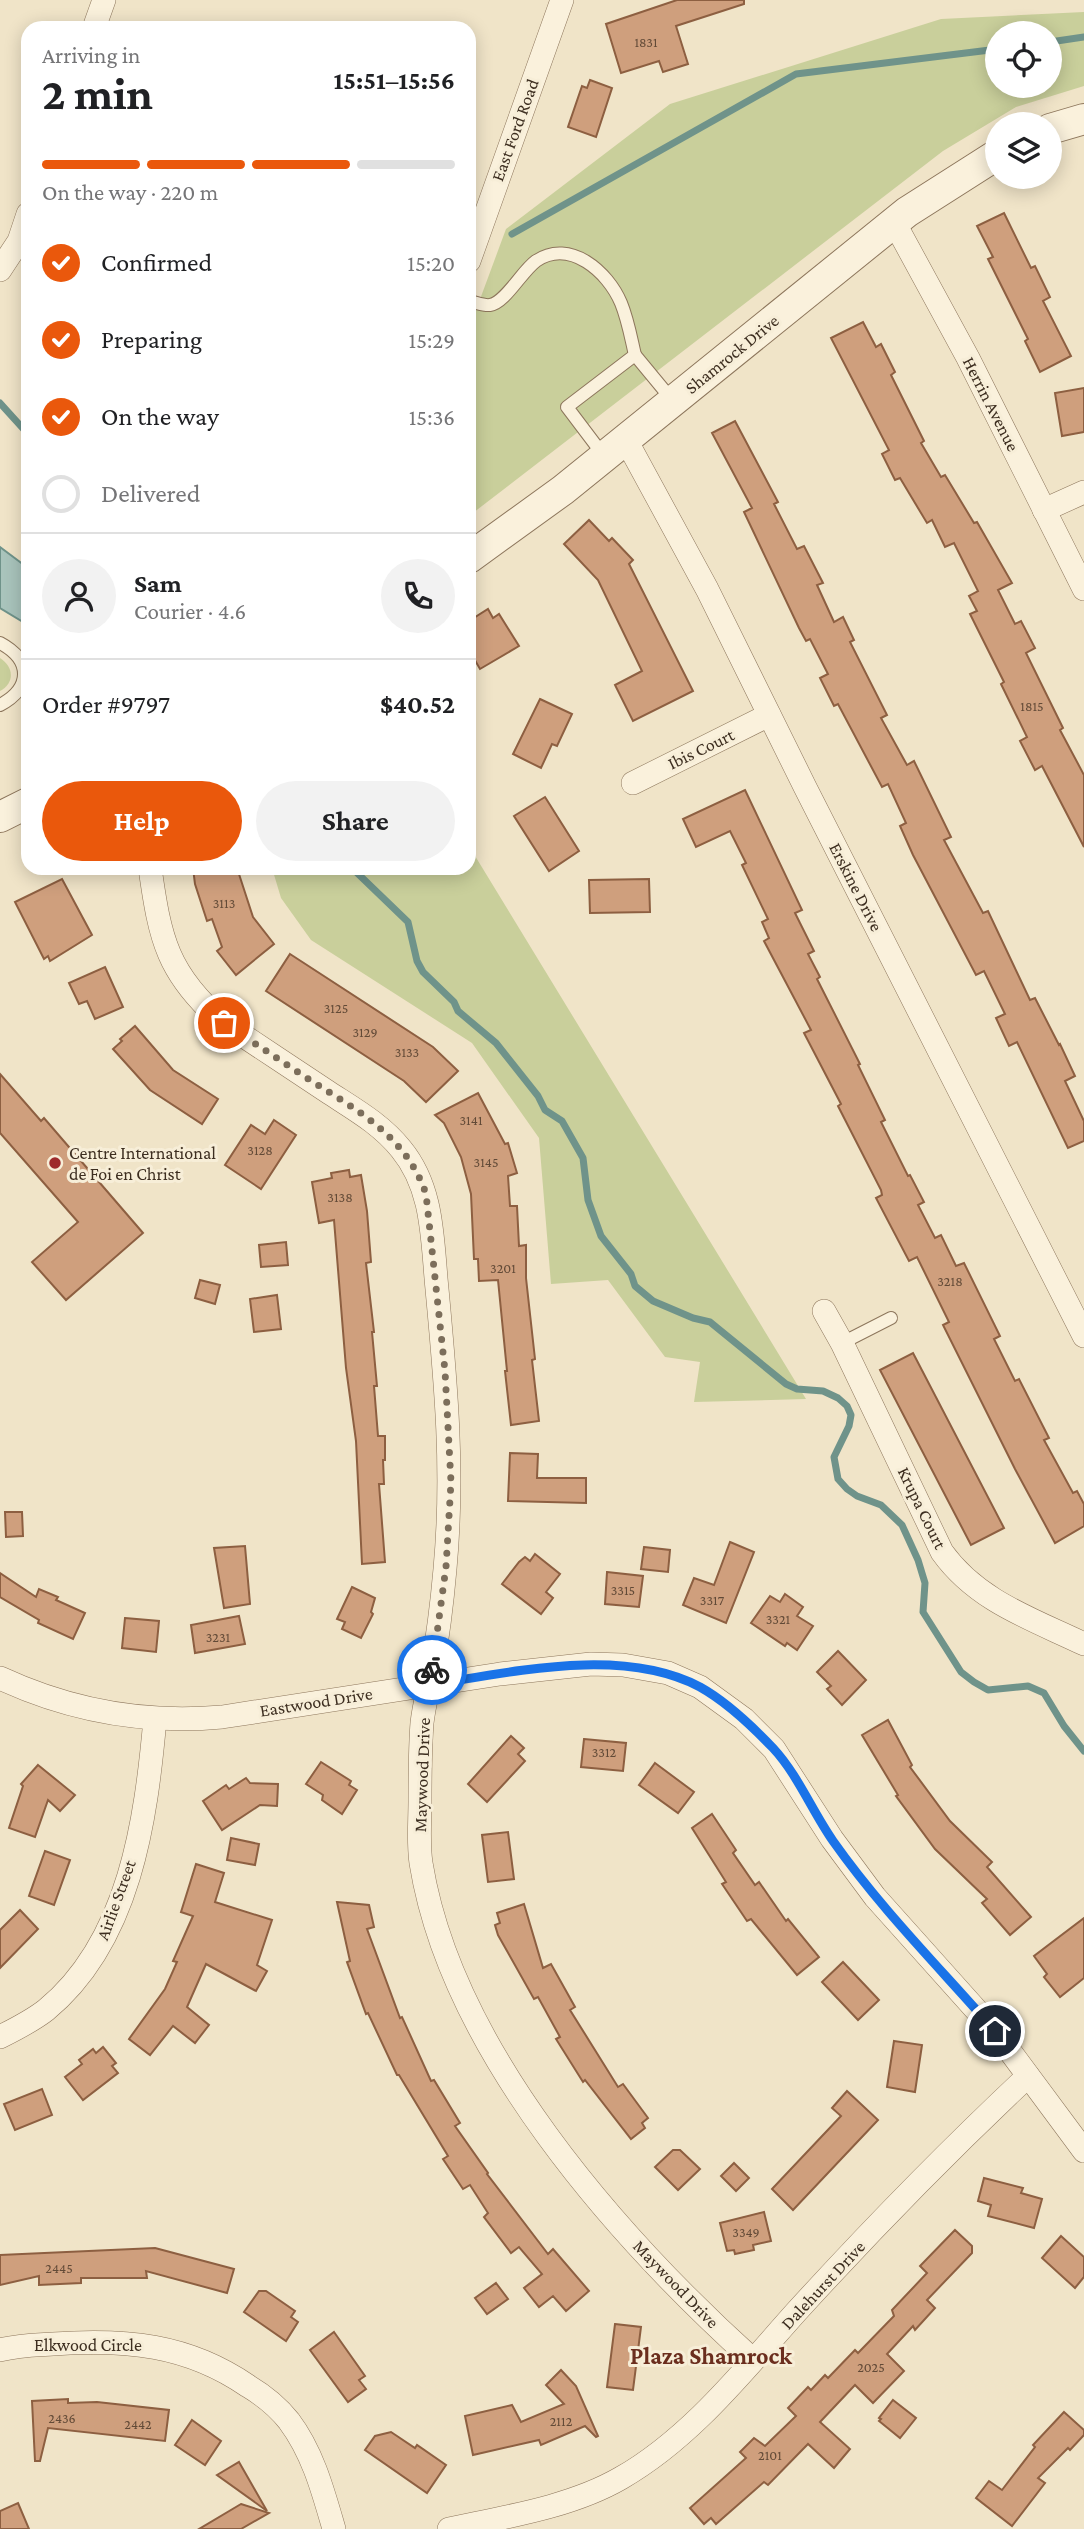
<!DOCTYPE html>
<html lang="en">
<head>
<meta charset="utf-8">
<style>
	:root { --surface:#fff; --page:#f2f2f2; --text:#202124; --muted:#757577; --line:#e0e0e0; --accent:#ea580c }
	body { margin:0; font-family:"Crimson Pro",serif; background:var(--page); color:var(--text); height:100vh; display:flex; flex-direction:column; font-size:26px; white-space:nowrap }
	* { box-sizing:border-box; margin:0 }
	p { font-size:23px; color:var(--muted) }
	.icon { flex:none; width:38px; height:38px; fill:none; stroke:currentColor; stroke-width:2; stroke-linecap:round; stroke-linejoin:round }
	.map { position:relative; flex:1; overflow:hidden }
	.side { position:absolute; left:21px; top:21px; width:455px; height:854px; display:flex; flex-direction:column; background:var(--surface); border-radius:21px; box-shadow:0 4px 18px #0003 }
	.side>* { flex:none }
	.fabs { position:absolute; left:985px; top:21px; display:grid; gap:14px }
	.fabs a { display:grid; place-items:center; width:77px; height:77px; border-radius:50%; background:var(--surface); box-shadow:0 4px 18px #0003; font-size:35px }
	.pin { position:absolute; display:grid; place-items:center; width:60px; height:60px; color:#fff; margin:-30px; border:4px solid #fff; border-radius:50%; box-shadow:0 2px 7px #0007 }
	.courier { position:absolute; display:grid; place-items:center; width:70px; height:70px; margin:-35px; border:5px solid #1a73e8; border-radius:50%; background:#fff; color:#222; box-shadow:0 2px 9px #0007 }
	.head em { font-style:normal; font-weight:700 }
	.head div { display:flex; flex-direction:column-reverse }
	.head { display:flex; align-items:center; justify-content:space-between; height:119px; padding:0 21px }
	h1 { font-size:46px; font-weight:700; line-height:52px }
	.bar { display:grid; grid-template-columns:repeat(4,1fr); gap:10px 7px; align-content:center; height:84px; padding:0 21px }
	.bar i { height:9px; border-radius:5px; background:var(--line) }
	.bar .current { background:var(--accent) }
	.bar p { grid-column:span 4 }
	.line { display:flex; align-items:center; gap:18px; padding:0 21px; border-top:2px solid var(--line) }
	.line div { flex:1 }
	.round { display:grid; place-items:center; flex:none; width:74px; height:74px; border-radius:37px; background:var(--page) }
	ol { padding:0 21px; list-style:none }
	li { display:flex; align-items:center; gap:21px; height:77px }
	li p { margin-inline-start:auto }
	li .icon { padding:7px; border-radius:50%; background:var(--accent); color:#fff; stroke-width:4 }
	li:last-child { color:var(--muted) }
	li i { width:38px; height:38px; border:4px solid var(--line); border-radius:50% }
	.primary-button { display:flex; gap:14px; margin-top:auto; padding:14px 21px }
	.primary-button a { flex:1; height:80px; border-radius:42px; background:var(--accent); color:#fff; font-size:28px; font-weight:700; line-height:80px; text-align:center }
	.primary-button a+a { background:var(--page); color:var(--text) }
	.map>svg:first-child { display:block }
	.green { fill:#c9cf9b; fill-rule:evenodd }
	.water { fill:#a9c4bc; stroke:#6f938a; stroke-width:2 }
	.lines { fill:none; stroke-linecap:round; stroke-linejoin:round }
	.stream { stroke:#6f938a; stroke-width:7 }
	.building { fill:#cf9f7d; stroke:#8d5f41; stroke-width:2 }
	.service-casing { stroke:#8d765c; stroke-width:14 }
	.minor-casing { stroke:#8d765c; stroke-width:24 }
	.tertiary-casing { stroke:#8d765c; stroke-width:32 }
	.service { stroke:#faf1dc; stroke-width:12 }
	.minor { stroke:#faf1dc; stroke-width:23 }
	.tertiary { stroke:#faf1dc; stroke-width:30 }
	.done { stroke:#7c6e5b; stroke-width:7; stroke-dasharray:0 12.6 }
	.route { stroke:#1a73e8; stroke-width:9 }
	.poi-dot { fill:#9e2a2b; stroke:#f7eed8; stroke-width:2.5 }
	.labels { text-anchor:middle; stroke-width:6; stroke-linejoin:round; paint-order:stroke }
	.number-label { font-size:14px; fill:#624a37 }
	.street-label { font-size:18px; fill:#3d2e20; stroke:#f7eed8 }
	.poi-label { font-size:18px; fill:#3d2e20; stroke:#f7eed8; text-anchor:start }
	.district-label { font-size:24px; font-weight:bold; fill:#6b2e1e; stroke:#f7eed8 }
</style>
</head>
<body>
<div class="map">
<svg width="1084" height="2529" viewBox="0 0 1084 2529">
	<rect width="100%" height="100%" fill="#f0e4c8"/>
	<g class="green">
		<path d="M1084,12V86L1016,107L943,151L469,516V329L506,229L670,104L941,19ZM998,33H1050V86H998Z"/>
		<path d="M0,658C14,667 15,683 0,691Z"/>
		<polygon points="469,846 761,1325 806,1399 694,1402 700,1362 665,1357 608,1280 551,1284 539,1138 472,1043 311,940 281,898 272,868 469,868"/>
	</g>
	<polygon class="water" points="0,547 28,568 28,625 0,608"/>
	<g class="lines">
		<g class="stream">
			<polyline points="1050,42 1084,37"/>
			<polyline points="512,234 796,74 998,49"/>
			<polyline points="0,403 28,434"/>
			<polyline points="352,868 408,922 417,961 423,972 454,1002 458,1011 496,1043 538,1096 545,1110 562,1121 583,1158 588,1200 601,1236 631,1274 635,1286 653,1301 693,1318 710,1322 786,1384 797,1389 823,1391 838,1398 847,1406 851,1415 849,1426 834,1457 838,1479 847,1489 857,1496 881,1505 902,1525 918,1560 925,1583 923,1612 961,1672 974,1682 988,1690 1028,1686 1044,1693 1064,1726 1084,1751"/>
		</g>
	</g>
	<g class="building">
		<polygon points="677,0 744,0 744,4 676,26 688,64 663,72 659,61 621,73 606,24"/>
		<polygon points="590,80 612,88 596,137 568,127 582,86 587,88"/>
		<polygon points="1004,213 1031,268 1035,266 1050,297 1043,301 1071,356 1040,372 1025,341 1028,339 988,259 993,257 977,226"/>
		<polygon points="863,322 876,347 881,344 895,372 891,375 924,441 921,443 941,477 945,475 974,523 977,522 1012,583 998,590 1015,624 1021,621 1035,648 1026,653 1063,728 1060,730 1084,775 1084,847 1042,766 1035,770 1020,741 1027,737 1001,684 1004,682 970,614 977,611 969,596 978,591 954,543 945,547 932,520 927,523 900,478 895,480 882,454 889,450 831,338"/>
		<polygon points="1084,388 1084,432 1062,436 1055,393"/>
		<polygon points="735,421 778,502 774,504 797,549 804,546 823,583 817,585 834,622 843,617 854,640 850,642 887,715 881,718 907,765 914,761 951,837 944,840 983,913 988,911 1030,1000 1035,998 1059,1045 1060,1044 1075,1076 1065,1081 1084,1121 1084,1141 1068,1148 1017,1042 1009,1046 996,1018 1005,1014 984,971 976,975 913,855 900,826 906,823 888,784 882,787 838,704 834,706 820,678 828,674 810,639 806,641 799,628 744,512 752,508 712,433"/>
		<polygon points="589,520 609,541 612,538 633,560 629,564 693,691 633,721 615,685 642,671 598,580 564,544"/>
		<polygon points="488,609 493,618 499,614 519,646 480,669 469,650 469,621"/>
		<polygon points="540,699 572,714 557,746 552,744 541,768 513,754"/>
		<polygon points="745,790 802,910 795,913 814,951 808,954 820,977 817,979 860,1064 858,1065 885,1120 881,1122 908,1176 910,1175 924,1202 918,1205 935,1238 941,1235 956,1266 964,1263 1000,1336 994,1339 1015,1381 1019,1379 1049,1438 1044,1440 1073,1493 1077,1491 1084,1504 1084,1526 1055,1543 1015,1469 943,1325 949,1322 917,1257 909,1261 876,1198 882,1195 881,1190 838,1106 841,1104 804,1033 811,1030 764,941 769,938 762,922 768,919 742,865 746,863 730,831 696,847 683,819"/>
		<polygon points="545,797 579,851 549,871 514,816"/>
		<polygon points="193,868 237,868 253,917 274,944 236,975 217,951 222,947 212,919 207,921 195,884"/>
		<polygon points="62,879 92,935 50,961 48,956 44,959 15,902"/>
		<polygon points="649,879 650,912 590,913 589,880"/>
		<polygon points="290,954 433,1047 458,1071 426,1102 404,1081 266,991"/>
		<polygon points="105,967 123,1007 95,1019 87,1001 79,1004 69,983"/>
		<polygon points="135,1026 173,1070 218,1099 202,1124 150,1090 113,1049 122,1041 120,1039"/>
		<polygon points="0,1074 41,1121 44,1118 143,1233 66,1300 32,1262 78,1222 0,1133"/>
		<polygon points="478,1093 505,1144 508,1143 517,1173 508,1176 510,1206 517,1206 519,1246 526,1245 526,1278 535,1359 532,1360 539,1421 511,1425 505,1371 507,1371 498,1280 479,1281 478,1259 474,1259 471,1194 461,1157 444,1123 435,1115"/>
		<polygon points="274,1120 296,1135 261,1189 225,1165 251,1125 265,1134"/>
		<polygon points="349,1170 350,1177 361,1175 367,1211 371,1262 366,1263 374,1332 372,1332 377,1386 374,1386 378,1436 385,1436 385,1460 383,1460 384,1484 379,1484 385,1562 362,1564 356,1441 346,1368 334,1220 319,1223 312,1182 332,1178 331,1173"/>
		<polygon points="286,1242 288,1265 261,1267 259,1245"/>
		<polygon points="200,1280 220,1285 215,1304 195,1298"/>
		<polygon points="277,1295 281,1329 254,1332 250,1299"/>
		<polygon points="913,1353 1004,1528 971,1545 880,1370"/>
		<polygon points="510,1453 538,1454 537,1478 586,1478 586,1503 508,1501"/>
		<polygon points="5,1512 22,1512 23,1536 6,1537"/>
		<polygon points="730,1542 754,1552 726,1623 683,1605 694,1578 714,1585"/>
		<polygon points="245,1546 250,1604 224,1608 214,1548"/>
		<polygon points="644,1547 670,1550 668,1572 641,1569"/>
		<polygon points="535,1554 560,1574 546,1592 553,1598 541,1614 502,1584 519,1562 525,1557 530,1561"/>
		<polygon points="607,1572 643,1576 639,1607 605,1604"/>
		<polygon points="0,1573 36,1597 39,1589 58,1597 56,1600 85,1613 73,1639 38,1623 39,1620 0,1597"/>
		<polygon points="352,1587 375,1598 371,1612 373,1614 361,1638 342,1629 345,1622 337,1619"/>
		<polygon points="785,1594 803,1607 797,1616 813,1626 797,1650 787,1643 785,1646 751,1623 770,1596 780,1602"/>
		<polygon points="239,1616 245,1644 195,1653 191,1625"/>
		<polygon points="125,1618 159,1621 156,1652 122,1648"/>
		<polygon points="838,1651 866,1680 842,1705 827,1689 831,1686 817,1672"/>
		<polygon points="888,1720 912,1765 910,1767 950,1821 992,1862 987,1867 1031,1917 1010,1935 982,1903 987,1899 935,1849 896,1796 898,1795 862,1735"/>
		<polygon points="511,1736 524,1748 518,1754 525,1761 487,1802 468,1784"/>
		<polygon points="584,1739 626,1743 623,1771 581,1767"/>
		<polygon points="321,1762 351,1781 349,1785 357,1790 342,1814 322,1800 323,1795 306,1784"/>
		<polygon points="655,1763 694,1792 678,1813 639,1785"/>
		<polygon points="38,1765 75,1795 60,1811 48,1800 35,1837 9,1828 23,1786 21,1784"/>
		<polygon points="246,1778 250,1783 278,1784 277,1806 260,1805 222,1830 203,1801 226,1785 229,1789"/>
		<polygon points="712,1814 736,1850 733,1853 755,1885 759,1882 786,1921 788,1919 819,1957 797,1975 751,1919 747,1921 722,1884 726,1882 692,1828"/>
		<polygon points="508,1832 514,1879 488,1882 482,1835"/>
		<polygon points="231,1838 259,1844 255,1865 227,1860"/>
		<polygon points="45,1851 70,1860 54,1905 29,1896"/>
		<polygon points="196,1864 224,1873 215,1902 272,1920 257,1965 267,1971 256,1991 206,1964 187,2007 209,2025 195,2043 173,2026 150,2055 129,2039 165,1989 177,1962 173,1961 193,1916 181,1912"/>
		<polygon points="337,1902 369,1905 374,1927 367,1929 400,2018 402,2017 431,2081 434,2080 460,2123 455,2126 488,2173 487,2174 548,2254 553,2249 589,2291 566,2311 553,2296 539,2307 524,2288 542,2274 519,2247 511,2253 484,2217 488,2213 470,2185 463,2189 443,2159 448,2156 399,2075 397,2075 368,2013 366,2014 347,1962 350,1961"/>
		<polygon points="524,1904 543,1968 551,1964 575,2007 570,2010 618,2087 623,2084 648,2118 642,2123 645,2128 631,2139 585,2080 583,2082 556,2039 560,2037 538,1997 534,1999 498,1935 495,1925 500,1923 497,1913"/>
		<polygon points="20,1910 38,1929 0,1968 0,1930"/>
		<polygon points="1084,1918 1084,1978 1060,1997 1044,1977 1047,1974 1034,1956"/>
		<polygon points="843,1962 879,2000 858,2020 822,1982"/>
		<polygon points="894,2041 922,2045 915,2092 887,2087"/>
		<polygon points="103,2047 116,2063 112,2066 118,2073 83,2100 65,2077 82,2064 79,2060 93,2049 96,2053"/>
		<polygon points="42,2089 52,2115 15,2130 4,2104"/>
		<polygon points="847,2091 878,2120 793,2210 772,2189 841,2116 832,2108"/>
		<polygon points="673,2150 680,2150 700,2169 678,2190 655,2167"/>
		<polygon points="734,2163 749,2178 736,2191 721,2176"/>
		<polygon points="984,2178 1023,2188 1021,2193 1042,2199 1034,2228 988,2216 991,2205 978,2201"/>
		<polygon points="764,2212 771,2241 753,2245 754,2250 735,2254 734,2250 727,2251 720,2223"/>
		<polygon points="955,2230 972,2246 972,2253 927,2300 935,2308 915,2330 913,2326 887,2354 904,2371 873,2403 855,2385 820,2422 850,2449 834,2468 808,2444 768,2485 764,2482 716,2524 711,2518 704,2524 690,2508 746,2458 740,2452 754,2438 765,2446 796,2416 788,2408 808,2387 811,2390 825,2375 828,2378 855,2350 858,2353 894,2316 892,2310 927,2273 920,2266"/>
		<polygon points="1061,2236 1084,2257 1084,2277 1075,2288 1042,2258"/>
		<polygon points="155,2248 234,2269 227,2293 146,2271 147,2278 81,2278 81,2283 39,2285 39,2276 0,2285 0,2255"/>
		<polygon points="496,2283 508,2299 487,2314 475,2298"/>
		<polygon points="259,2291 266,2291 295,2311 291,2317 298,2322 286,2341 244,2312"/>
		<polygon points="615,2324 641,2327 633,2390 607,2387"/>
		<polygon points="334,2332 365,2376 359,2380 366,2389 348,2402 310,2350"/>
		<polygon points="561,2370 576,2386 598,2436 596,2437 585,2426 541,2445 539,2440 473,2455 465,2416 512,2405 521,2422 564,2404 546,2385"/>
		<polygon points="68,2399 68,2403 97,2402 169,2410 165,2441 48,2428 40,2461 35,2461 32,2401"/>
		<polygon points="893,2400 916,2418 900,2438 879,2421 881,2419 879,2418"/>
		<polygon points="1064,2412 1084,2430 1084,2435 1070,2450 1068,2448 1038,2478 1045,2483 1012,2526 976,2498 989,2481 1002,2490 1035,2447 1033,2445"/>
		<polygon points="192,2420 221,2441 205,2465 175,2445"/>
		<polygon points="391,2432 415,2448 417,2445 446,2465 427,2493 365,2450 375,2436"/>
		<polygon points="239,2462 267,2511 217,2475"/>
		<polygon points="18,2503 29,2529 0,2529 0,2511"/>
		<polygon points="241,2504 269,2513 241,2529 199,2529"/>
	</g>
	<g class="lines">
		<g class="service-casing">
			<g id="service">
				<path d="M469,301C475,302 484,306 490,305C505,303 522,271 536,261C570,238 608,272 621,303C628,320 631,338 635,355"/>
				<polyline points="604,456 567,407 635,355 673,401"/>
				<path d="M0,643C32,660 32,688 0,705"/>
				<polyline points="842,1343 891,1318"/>
			</g>
		</g>
		<g class="minor-casing">
			<g id="minor">
				<polyline points="94,28 104,0"/>
				<polyline points="894,222 968,358 1084,589"/>
				<polyline points="469,261 562,0"/>
				<polyline points="0,270 19,241 28,214"/>
				<polyline points="626,440 707,589 805,787 1084,1336"/>
				<polyline points="1044,510 1084,492"/>
				<polyline points="633,783 769,715"/>
				<path d="M150,868C160,939 167,974 224,1023C259,1046 293,1069 328,1092C354,1109 381,1124 401,1149C434,1189 432,1240 437,1289C446,1385 454,1472 445,1569C442,1603 438,1636 432,1669C429,1687 424,1705 422,1723C420,1749 420,1775 420,1801C420,1822 418,1843 421,1863C451,2050 617,2237 753,2360"/>
				<path d="M824,1311L842,1343L942,1552C977,1601 1032,1619 1084,1644"/>
				<path d="M0,1678C71,1711 144,1724 222,1717L500,1674L591,1664L623,1665L668,1673L700,1687L744,1719L774,1749L832,1839L875,1897L995,2031L1084,2151"/>
				<path d="M0,2037C16,2029 32,2021 46,2010C130,1941 146,1820 155,1719"/>
				<path d="M0,2350C18,2345 35,2345 53,2344C125,2339 187,2344 248,2386C263,2395 278,2407 289,2421C313,2453 323,2491 334,2529"/>
				<path d="M449,2529C505,2517 571,2507 621,2478C691,2438 744,2370 797,2311C871,2230 948,2151 1028,2076"/>
			</g>
		</g>
		<g class="tertiary-casing">
			<g id="tertiary">
				<polyline points="1050,129 1084,119"/>
				<polyline points="469,558 563,490 907,212 998,154"/>
				<polyline points="0,817 28,803"/>
			</g>
		</g>
		<use href="#service" class="service"/>
		<use href="#minor" class="minor"/>
		<use href="#tertiary" class="tertiary"/>
	</g>
	<g class="lines">
		<path class="done" d="M224,1023C253,1042 281,1061 310,1080C357,1110 407,1137 426,1194L445,1371L451,1482L446,1567L432,1670"/>
		<path class="route" d="M432,1670L429,1685C513,1672 622,1646 700,1687C727,1702 752,1726 773,1748C798,1775 812,1811 833,1841C881,1909 940,1968 995,2031"/>
	</g>
	<circle class="poi-dot" cx="55" cy="1163" r="7"/>
	<g class="labels">
		<g class="number-label">
			<text x="646" y="47">1831</text>
			<text x="1032" y="711">1815</text>
			<text x="224" y="908">3113</text>
			<text x="336" y="1013">3125</text>
			<text x="365" y="1037">3129</text>
			<text x="407" y="1057">3133</text>
			<text x="471" y="1125">3141</text>
			<text x="260" y="1155">3128</text>
			<text x="486" y="1167">3145</text>
			<text x="340" y="1202">3138</text>
			<text x="503" y="1273">3201</text>
			<text x="950" y="1286">3218</text>
			<text x="623" y="1595">3315</text>
			<text x="712" y="1605">3317</text>
			<text x="778" y="1624">3321</text>
			<text x="218" y="1642">3231</text>
			<text x="604" y="1757">3312</text>
			<text x="746" y="2237">3349</text>
			<text x="59" y="2273">2445</text>
			<text x="871" y="2372">2025</text>
			<text x="62" y="2423">2436</text>
			<text x="561" y="2426">2112</text>
			<text x="138" y="2429">2442</text>
			<text x="770" y="2460">2101</text>
		</g>
		<g class="street-label">
			<text transform="translate(515 130) rotate(-70)" y="6">East Ford Road</text>
			<text transform="translate(732 354) rotate(-39)" y="6">Shamrock Drive</text>
			<text transform="translate(991 404) rotate(63)" y="6">Herrin Avenue</text>
			<text transform="translate(701 749) rotate(-26)" y="6">Ibis Court</text>
			<text transform="translate(856 887) rotate(63)" y="6">Erskine Drive</text>
			<text transform="translate(922 1508) rotate(64)" y="6">Krupa Court</text>
			<text transform="translate(316 1702) rotate(-9)" y="6">Eastwood Drive</text>
			<text transform="translate(422 1775) rotate(-88)" y="6">Maywood Drive</text>
			<text transform="translate(116 1900) rotate(-70)" y="6">Airlie Street</text>
			<text transform="translate(676 2284) rotate(46)" y="6">Maywood Drive</text>
			<text transform="translate(823 2285) rotate(-47)" y="6">Dalehurst Drive</text>
			<text x="88" y="2351">Elkwood Circle</text>
		</g>
		<g class="poi-label">
			<text x="69" y="1159">Centre International<tspan x="69" dy="21">de Foi en Christ</tspan></text>
		</g>
		<g class="district-label">
			<text x="711" y="2364">Plaza Shamrock</text>
		</g>
	</g>
</svg>
<div class="fabs">
<a><svg class="icon" aria-label="locate" viewBox="0 0 24 24"><circle cx="12" cy="12" r="6"/><path d="M12 2v4M12 18v4M2 12h4M18 12h4"/></svg></a>
<a><svg class="icon" aria-label="layers" viewBox="0 0 24 24"><path d="M12 4l9 5-9 5-9-5zM3 14l9 5 9-5"/></svg></a>
</div>
<div class="pin" style="left:224px;top:1023px;background:#ea580c"><svg class="icon" aria-label="bag" viewBox="0 0 24 24"><path d="M5 8h14l-1 12H6zM9 8a3 3 0 0 1 6 0"/></svg></div>
<div class="pin" style="left:995px;top:2031px;background:#1f2937"><svg class="icon" aria-label="home" viewBox="0 0 24 24"><path d="M3 11l9-7 9 7M6 9v11h12V9"/></svg></div>
<div class="courier" style="left:432px;top:1670px"><svg class="icon" aria-label="bike" viewBox="0 0 24 24"><circle cx="6" cy="16" r="4"/><circle cx="18" cy="16" r="4"/><path d="M6 16l4-8h5l3 8M10 8l3 8H6M13 5h3"/></svg></div>
<section class="side">
<div class="head"><div><h1>2 min</h1><p>Arriving in</p></div><em>15:51–15:56</em></div>
<div class="bar"><i class="current"></i><i class="current"></i><i class="current"></i><i></i><p>On the way · 220 m</p></div>
<ol>
<li><svg class="icon" aria-label="check" viewBox="0 0 24 24"><path d="M5 12l5 5 9-10"/></svg>Confirmed<p>15:20</p></li>
<li><svg class="icon" aria-label="check" viewBox="0 0 24 24"><path d="M5 12l5 5 9-10"/></svg>Preparing<p>15:29</p></li>
<li><svg class="icon" aria-label="check" viewBox="0 0 24 24"><path d="M5 12l5 5 9-10"/></svg>On the way<p>15:36</p></li>
<li><i></i>Delivered</li>
</ol>
<div class="line" style="height:126px"><a class="round"><svg class="icon" aria-label="person" viewBox="0 0 24 24"><circle cx="12" cy="8" r="4"/><path d="M4 21q1-7 8-7t8 7"/></svg></a><div><b>Sam</b><p>Courier · 4.6</p></div><a class="round"><svg class="icon" aria-label="phone" viewBox="0 0 24 24"><path d="M5 4h4l2 5-3 2q2 4 5 5l2-3 5 2v4C11 20 4 13 5 4z"/></svg></a></div>
<div class="line" style="height:91px"><div>Order #9797</div><b>$40.52</b></div>
<div class="primary-button"><a>Help</a><a>Share</a></div>
</section>
</div>
</body>
</html>
